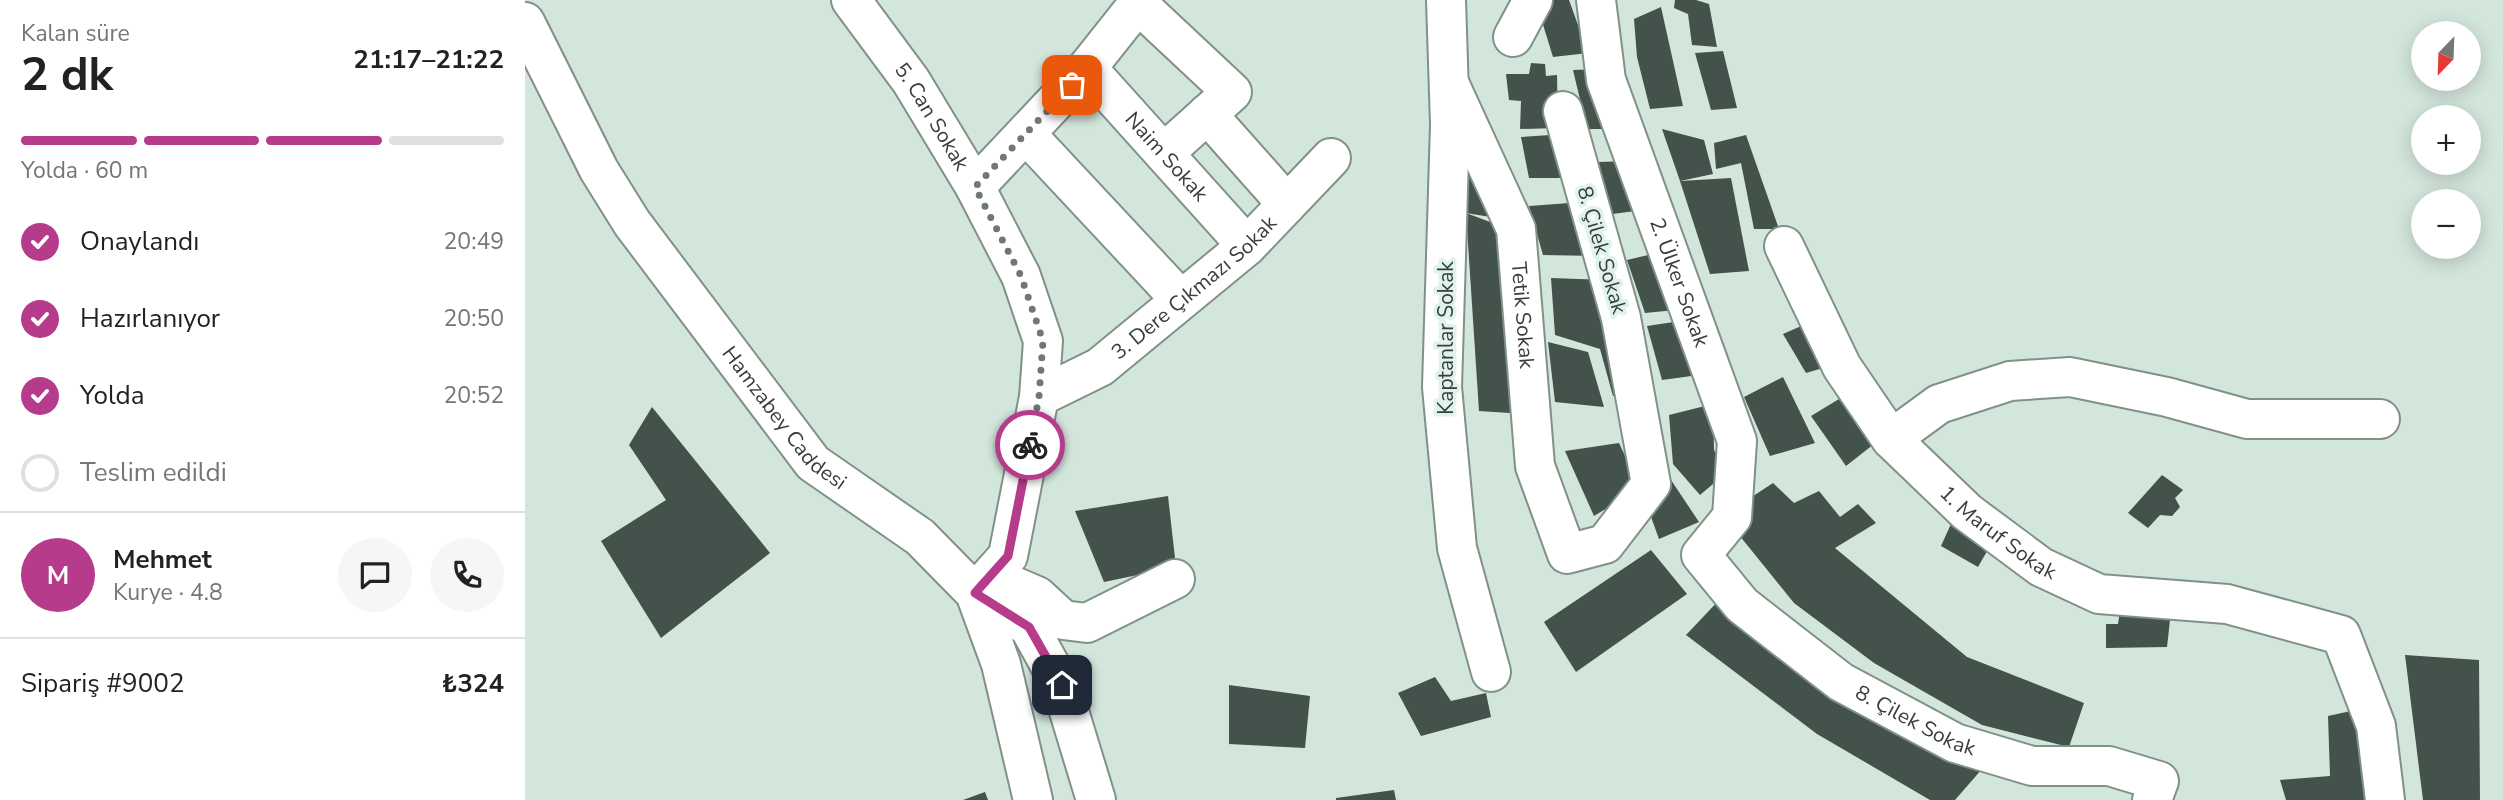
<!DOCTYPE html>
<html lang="tr">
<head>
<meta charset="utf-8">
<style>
	:root { --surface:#fff; --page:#f6f6f6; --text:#222; --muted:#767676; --line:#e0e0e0; --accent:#b73b8b }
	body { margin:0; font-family:"Nunito Sans",sans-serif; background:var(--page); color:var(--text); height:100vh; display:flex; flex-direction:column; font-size:26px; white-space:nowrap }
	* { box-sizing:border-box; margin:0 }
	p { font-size:23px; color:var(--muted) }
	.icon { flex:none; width:38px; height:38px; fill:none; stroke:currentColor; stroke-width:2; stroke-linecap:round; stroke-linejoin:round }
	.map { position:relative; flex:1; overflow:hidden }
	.side { display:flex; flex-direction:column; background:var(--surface); width:525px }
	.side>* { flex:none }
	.needle { width:46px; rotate:203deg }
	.buttons { position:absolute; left:1886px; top:21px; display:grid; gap:14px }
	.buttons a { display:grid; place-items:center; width:70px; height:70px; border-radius:50%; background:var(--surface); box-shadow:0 4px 18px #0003; font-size:35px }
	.pin { position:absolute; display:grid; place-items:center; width:60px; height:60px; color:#fff; margin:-30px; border-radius:14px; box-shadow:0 4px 10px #0006 }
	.courier { position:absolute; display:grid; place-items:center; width:70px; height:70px; margin:-35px; border:5px solid #b73b8b; border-radius:50%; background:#fff; color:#222; box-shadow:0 2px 9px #0007 }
	.headline em { font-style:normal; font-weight:700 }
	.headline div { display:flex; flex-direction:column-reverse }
	.headline { display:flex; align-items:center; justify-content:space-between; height:119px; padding:0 21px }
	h1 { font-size:46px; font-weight:700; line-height:52px }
	.bar { display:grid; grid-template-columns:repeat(4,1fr); gap:10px 7px; align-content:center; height:84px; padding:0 21px }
	.bar i { height:9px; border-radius:5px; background:var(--line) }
	.bar .active { background:var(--accent) }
	.bar p { grid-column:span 4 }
	.line { display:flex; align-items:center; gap:18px; padding:0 21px; border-top:2px solid var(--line) }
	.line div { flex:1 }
	.round { display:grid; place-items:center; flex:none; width:74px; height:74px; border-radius:37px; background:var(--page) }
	ol { padding:0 21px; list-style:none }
	li { display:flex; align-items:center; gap:21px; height:77px }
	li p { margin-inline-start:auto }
	li .icon { padding:7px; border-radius:50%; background:var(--accent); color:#fff; stroke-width:4 }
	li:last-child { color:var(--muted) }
	li i { width:38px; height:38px; border:4px solid var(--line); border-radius:50% }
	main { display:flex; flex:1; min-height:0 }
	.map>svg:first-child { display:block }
	.building { fill:#43524b }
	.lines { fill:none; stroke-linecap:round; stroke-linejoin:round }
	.minor-casing { stroke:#809188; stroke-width:42 }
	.major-casing { stroke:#809188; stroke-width:42 }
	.minor { stroke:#fff; stroke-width:38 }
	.major { stroke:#fff; stroke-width:38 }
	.done { stroke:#6e7973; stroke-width:7; stroke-dasharray:0 12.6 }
	.route { stroke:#b73b8b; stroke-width:9 }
	.labels { text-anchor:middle; stroke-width:7; stroke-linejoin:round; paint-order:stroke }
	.street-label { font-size:21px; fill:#373e3b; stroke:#e0f3ea }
</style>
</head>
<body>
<main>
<section class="side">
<div class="headline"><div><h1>2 dk</h1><p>Kalan süre</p></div><em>21:17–21:22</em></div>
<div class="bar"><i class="active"></i><i class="active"></i><i class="active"></i><i></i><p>Yolda · 60 m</p></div>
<ol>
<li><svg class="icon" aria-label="check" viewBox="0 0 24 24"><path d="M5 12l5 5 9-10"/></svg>Onaylandı<p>20:49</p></li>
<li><svg class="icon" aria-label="check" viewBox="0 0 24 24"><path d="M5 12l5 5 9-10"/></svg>Hazırlanıyor<p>20:50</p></li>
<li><svg class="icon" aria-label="check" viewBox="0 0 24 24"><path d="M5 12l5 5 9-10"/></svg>Yolda<p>20:52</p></li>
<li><i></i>Teslim edildi</li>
</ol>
<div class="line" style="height:126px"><b class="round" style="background:var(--accent);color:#fff">M</b><div><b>Mehmet</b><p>Kurye · 4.8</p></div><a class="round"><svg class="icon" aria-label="chat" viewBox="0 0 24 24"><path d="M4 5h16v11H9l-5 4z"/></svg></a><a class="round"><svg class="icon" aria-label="phone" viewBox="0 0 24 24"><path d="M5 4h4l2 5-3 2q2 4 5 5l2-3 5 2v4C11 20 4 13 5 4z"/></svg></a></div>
<div class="line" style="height:91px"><div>Sipariş #9002</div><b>₺324</b></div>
</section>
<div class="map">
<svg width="1978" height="800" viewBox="0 0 1978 800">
	<rect width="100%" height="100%" fill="#d3e6dc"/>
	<g class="building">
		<polygon points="1016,0 1044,0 1063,53 1028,57 1011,2"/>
		<polygon points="1150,0 1171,0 1184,4 1192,47 1167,45 1163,14 1149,8"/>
		<polygon points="1136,7 1158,106 1125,109 1112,57 1109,19"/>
		<polygon points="1198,51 1212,108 1186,110 1170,53"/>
		<polygon points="1006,63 1020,64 1021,76 1032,75 1033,128 995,129 996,101 984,100 981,74 1004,74"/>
		<polygon points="1076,69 1095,129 1062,129 1048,70"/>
		<polygon points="1137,129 1179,140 1188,174 1155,181"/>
		<polygon points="1040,134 1053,178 1004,178 996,137"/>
		<polygon points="1221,135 1254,229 1229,229 1216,163 1191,169 1189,143"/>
		<polygon points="941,161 978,219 941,213"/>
		<polygon points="1106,161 1124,209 1088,214 1073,162"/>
		<polygon points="1206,178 1224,271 1185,274 1155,181"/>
		<polygon points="1058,202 1073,256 1018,255 1004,206"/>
		<polygon points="941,213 984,229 1000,414 954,411"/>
		<polygon points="1140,251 1161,309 1120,313 1102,260"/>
		<polygon points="1026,278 1082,280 1109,397 1088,396 1075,349 1030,335"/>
		<polygon points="1162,320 1181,374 1137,380 1122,326"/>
		<polygon points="1283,323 1308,365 1281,373 1258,334"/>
		<polygon points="1023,342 1063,352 1079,407 1030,402"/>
		<polygon points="1258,377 1290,443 1245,456 1219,397"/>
		<polygon points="1314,399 1349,444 1321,466 1286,416"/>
		<polygon points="1188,404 1189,450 1201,473 1175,495 1148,464 1144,415"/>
		<polygon points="127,407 245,553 136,638 76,541 141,500 104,445"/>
		<polygon points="1094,443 1115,488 1069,516 1040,451"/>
		<polygon points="1637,475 1658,490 1650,498 1655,507 1647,516 1635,515 1623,528 1603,513"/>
		<polygon points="1146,480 1174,522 1134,539 1121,503"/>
		<polygon points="1248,483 1269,503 1294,491 1315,517 1333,504 1351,523 1310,548 1442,657 1559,703 1544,747 1457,725 1349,663 1269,603 1210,530 1216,504"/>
		<polygon points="643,496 651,567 579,582 550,511"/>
		<polygon points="1430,515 1469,539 1453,567 1416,546"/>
		<polygon points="1126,550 1162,594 1051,672 1019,622"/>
		<polygon points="1197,597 1457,769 1430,800 1405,800 1292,734 1161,635"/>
		<polygon points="1596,604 1646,611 1642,647 1581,648 1581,624 1593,624"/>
		<polygon points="1880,655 1954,660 1955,800 1898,800"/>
		<polygon points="910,677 926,701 961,693 966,717 896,736 873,693"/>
		<polygon points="704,685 785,696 780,748 704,744"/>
		<polygon points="1835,709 1848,800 1761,800 1755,780 1805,776 1803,716"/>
		<polygon points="869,790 871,800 811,800 811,798"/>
		<polygon points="460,792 463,800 438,800"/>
	</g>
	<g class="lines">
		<g class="minor-casing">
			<g id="minor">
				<path id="s1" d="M326,0L386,81L450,187L496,276L518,341L514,397L483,556L450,593"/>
				<polyline points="921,0 925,125 917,387 932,548 966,672"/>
				<path id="s2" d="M1071,0L1081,80L1212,441L1207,517L1176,555L1217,605L1316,682L1430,743L1507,766H1584L1634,781L1627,800"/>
				<polyline points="613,4 707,92 639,153"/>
				<polyline points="988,37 1008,0"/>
				<path id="s3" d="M562,68L722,246"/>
				<path id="s4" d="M924,83L991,229L1010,466L1042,554L1080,544L1126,484L1096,318L1038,111"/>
				<polyline points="682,114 762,204"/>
				<polyline points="501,134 656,300"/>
				<polyline points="450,187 562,68 616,0"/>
				<path id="s5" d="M1259,246L1317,367L1366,439L1442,512L1516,567L1574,594L1702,604L1816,635L1851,726L1860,800"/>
				<path id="s6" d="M514,397L575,367L722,246L806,158"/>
				<polyline points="1366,439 1414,404 1485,381 1545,377 1642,397 1722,419 1855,419"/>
				<polyline points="450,593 504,627 536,685 571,800"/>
				<polyline points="450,593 477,581 512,596 538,620 562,623 650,579"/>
			</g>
		</g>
		<g class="major-casing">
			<g id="major">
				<path id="s7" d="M0,22L74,170L107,223L288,463L395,537L450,593L476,664L508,800"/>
			</g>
		</g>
		<use href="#minor" class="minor"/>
		<use href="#major" class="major"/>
	</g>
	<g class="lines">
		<polyline class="done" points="505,445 514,397 518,341 496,276 450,187 547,85"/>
		<polyline class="route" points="505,445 483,556 450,593 504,627 537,685"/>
	</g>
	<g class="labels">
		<g class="street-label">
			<text dy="7" stroke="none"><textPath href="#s1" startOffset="142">5. Can Sokak</textPath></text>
			<text dy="7" stroke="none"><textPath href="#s3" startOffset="119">Naim Sokak</textPath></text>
			<text transform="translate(1077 250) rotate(74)" y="7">8. Çilek Sokak</text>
			<text dy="7" stroke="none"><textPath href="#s2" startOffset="296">2. Ülker Sokak</textPath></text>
			<text dy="7" stroke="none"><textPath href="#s6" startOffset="191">3. Dere Çıkmazı Sokak</textPath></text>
			<text dy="7" stroke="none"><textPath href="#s4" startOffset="247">Tetik Sokak</textPath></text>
			<text transform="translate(921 338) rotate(-90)" y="7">Kaptanlar Sokak</text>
			<text dy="7" stroke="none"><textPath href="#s7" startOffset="476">Hamzabey Caddesi</textPath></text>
			<text dy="7" stroke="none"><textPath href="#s5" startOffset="364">1. Maruf Sokak</textPath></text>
			<text dy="7" stroke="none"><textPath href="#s2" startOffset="864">8. Çilek Sokak</textPath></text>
		</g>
	</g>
</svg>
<div class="buttons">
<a><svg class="needle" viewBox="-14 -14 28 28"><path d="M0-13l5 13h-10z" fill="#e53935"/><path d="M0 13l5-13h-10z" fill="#767676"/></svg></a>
<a>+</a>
<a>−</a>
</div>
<div class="pin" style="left:547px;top:85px;background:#ea580c"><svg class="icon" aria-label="bag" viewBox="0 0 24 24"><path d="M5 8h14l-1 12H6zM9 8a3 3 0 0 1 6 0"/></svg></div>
<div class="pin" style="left:537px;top:685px;background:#1f2937"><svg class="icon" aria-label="home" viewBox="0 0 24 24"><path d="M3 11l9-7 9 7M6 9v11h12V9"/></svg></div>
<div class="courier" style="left:505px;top:445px"><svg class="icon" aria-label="bike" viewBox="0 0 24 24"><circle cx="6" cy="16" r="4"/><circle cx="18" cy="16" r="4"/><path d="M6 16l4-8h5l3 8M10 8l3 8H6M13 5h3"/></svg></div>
</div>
</main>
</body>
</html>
